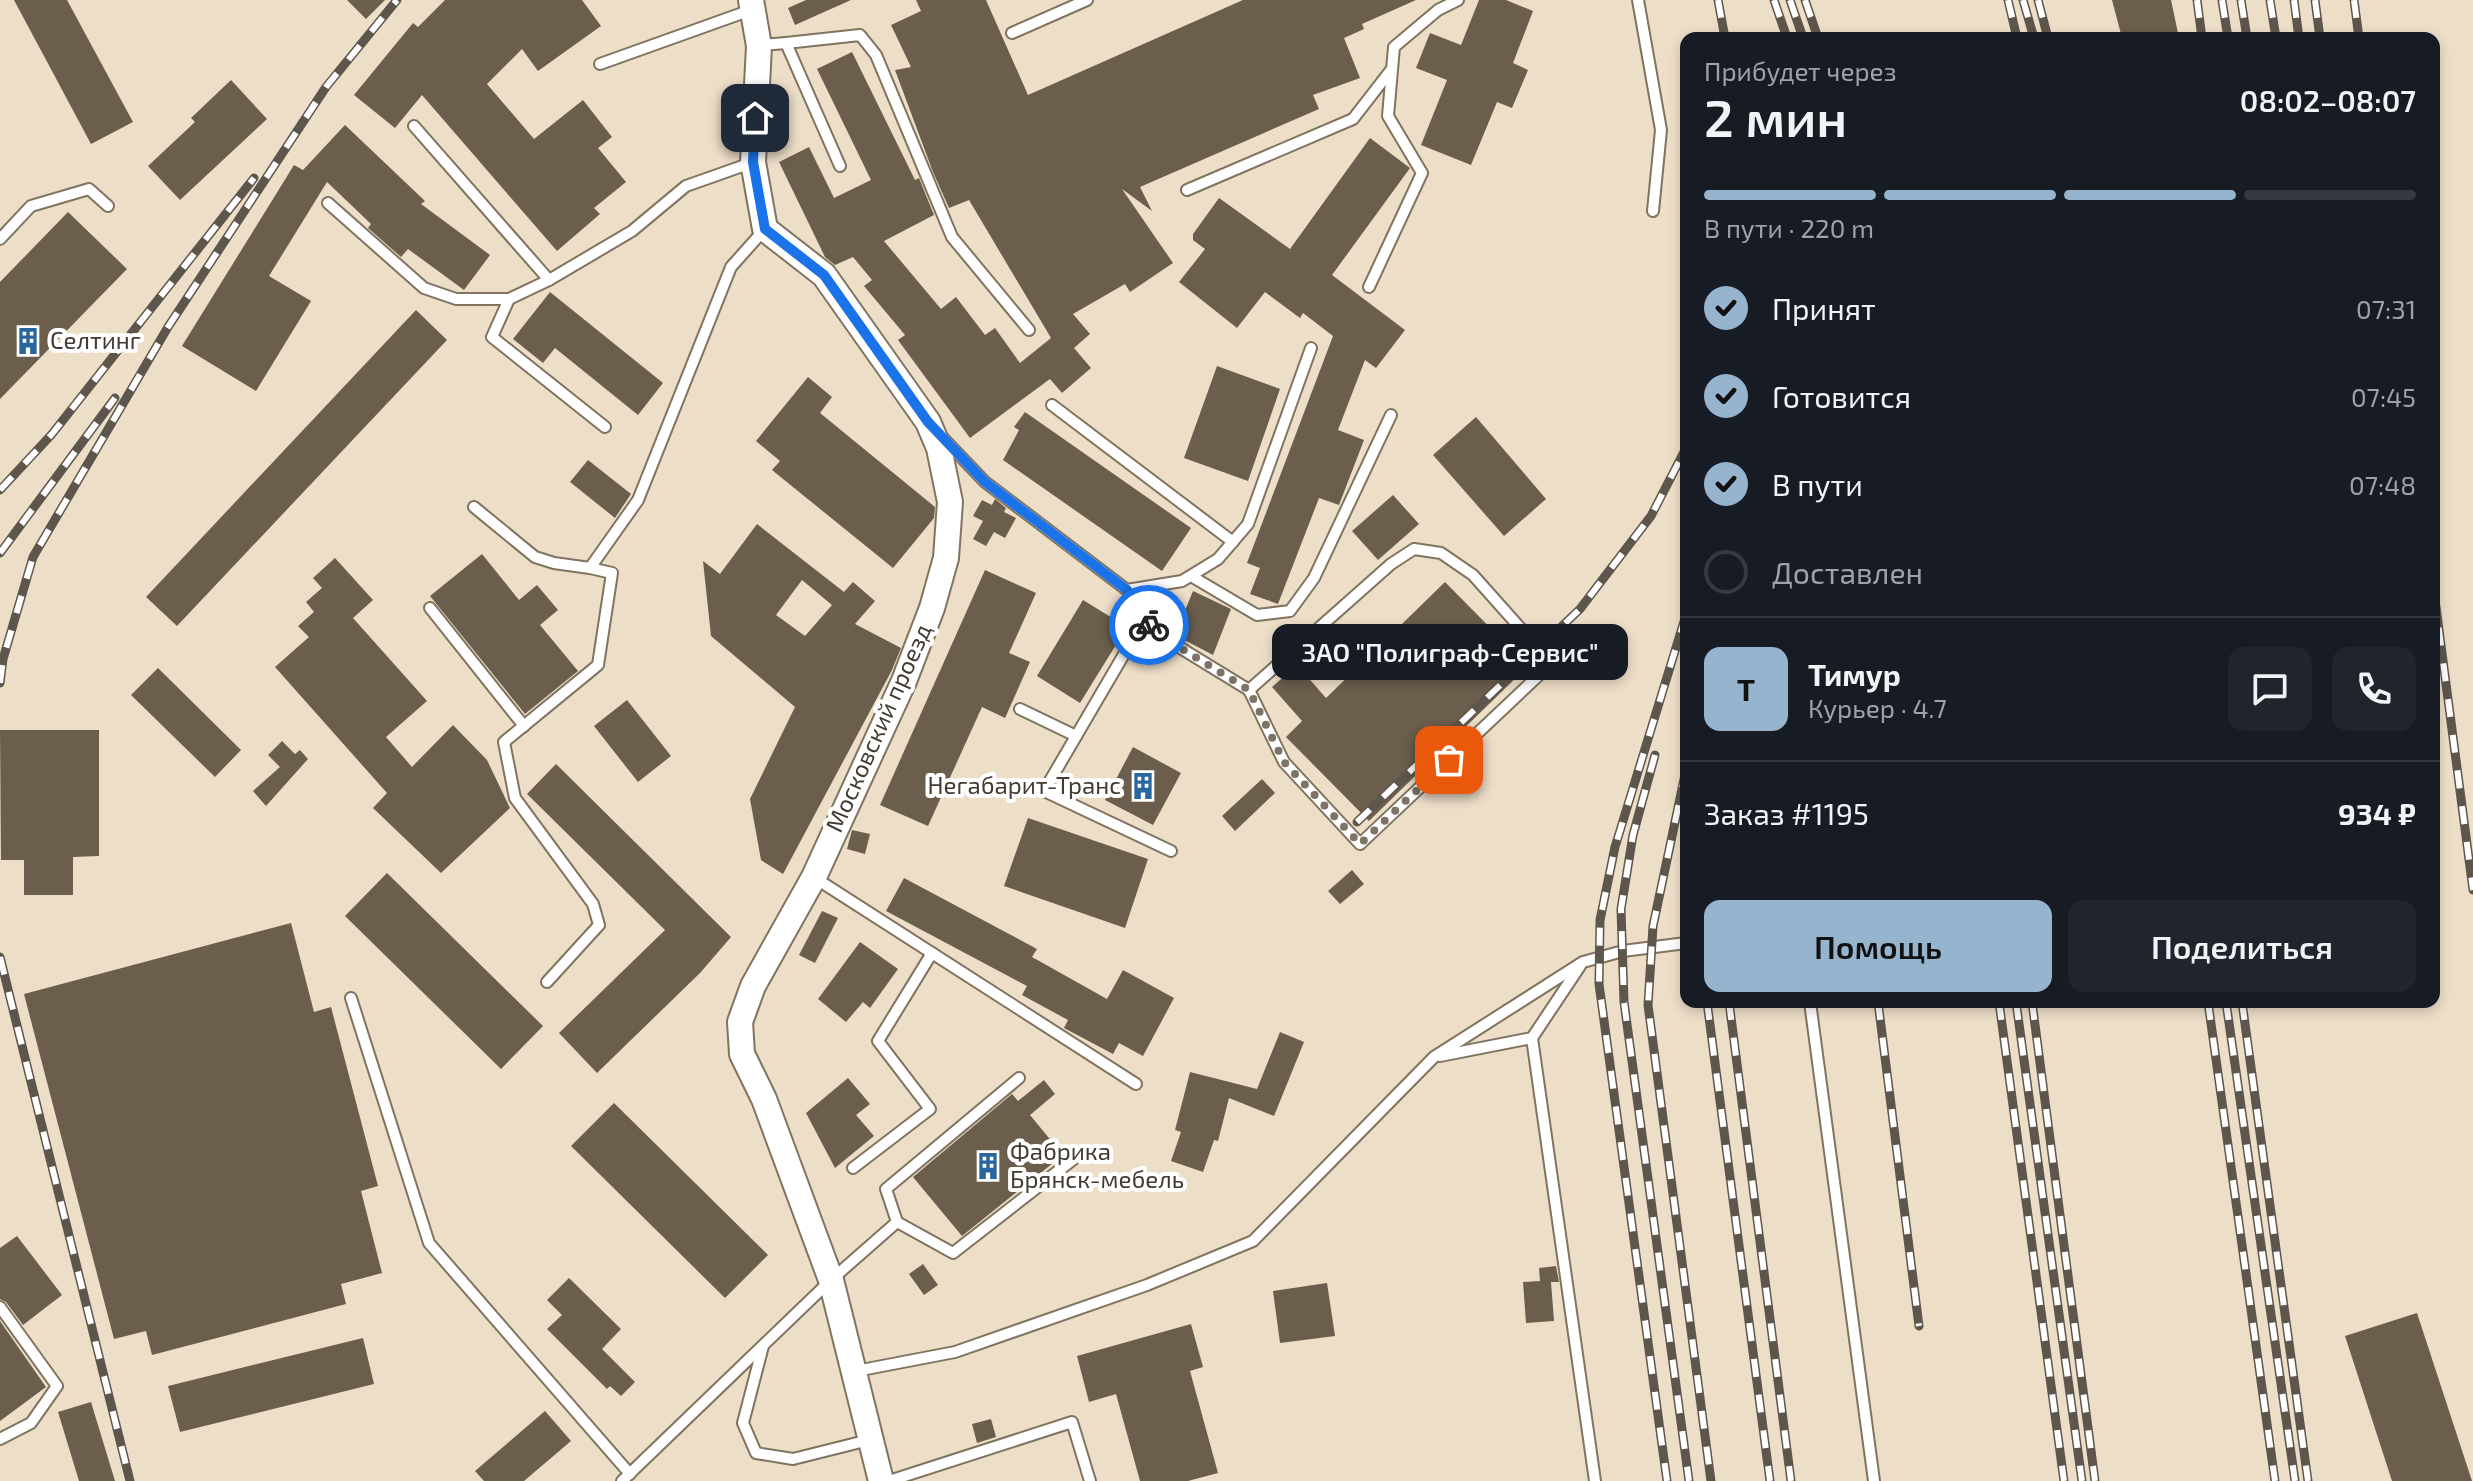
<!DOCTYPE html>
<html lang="ru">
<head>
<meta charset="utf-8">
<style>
	:root { --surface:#171b24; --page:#20242c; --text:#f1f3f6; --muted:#9ea1a6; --line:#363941; --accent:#97b4ce }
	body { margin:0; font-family:"Exo 2",sans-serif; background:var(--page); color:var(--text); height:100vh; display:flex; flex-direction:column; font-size:30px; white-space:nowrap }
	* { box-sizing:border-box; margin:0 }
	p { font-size:26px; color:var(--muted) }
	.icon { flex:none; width:44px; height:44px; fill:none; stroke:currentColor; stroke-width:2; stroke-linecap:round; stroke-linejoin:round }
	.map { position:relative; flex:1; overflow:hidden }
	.side { position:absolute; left:1680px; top:32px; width:760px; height:976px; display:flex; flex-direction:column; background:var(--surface); border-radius:16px; box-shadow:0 4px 12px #0003 }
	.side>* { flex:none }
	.pin { position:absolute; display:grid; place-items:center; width:68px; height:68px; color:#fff; margin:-34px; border-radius:16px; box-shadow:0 4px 12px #0006 }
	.courier { position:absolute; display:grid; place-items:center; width:80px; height:80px; margin:-40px; border:6px solid #1a73e8; border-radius:50%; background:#fff; color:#222; box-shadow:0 2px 10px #0007 }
	.bubble { position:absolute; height:56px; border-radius:16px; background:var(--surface); box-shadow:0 4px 12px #0003; font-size:26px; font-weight:600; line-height:56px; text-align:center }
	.overview em { font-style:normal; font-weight:600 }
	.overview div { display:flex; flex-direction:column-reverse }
	.overview { display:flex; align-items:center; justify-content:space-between; height:136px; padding:0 24px }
	h1 { font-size:52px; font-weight:600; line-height:60px }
	.bar { display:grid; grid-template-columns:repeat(4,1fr); gap:12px 8px; align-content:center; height:96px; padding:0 24px }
	.bar i { height:10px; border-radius:6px; background:var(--line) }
	.bar .selected { background:var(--accent) }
	.bar p { grid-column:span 4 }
	.line { display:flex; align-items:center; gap:20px; padding:0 24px; border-top:2px solid var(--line) }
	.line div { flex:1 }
	.round { display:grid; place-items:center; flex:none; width:84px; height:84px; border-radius:16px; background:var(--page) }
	ol { padding:0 24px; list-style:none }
	li { display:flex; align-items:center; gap:24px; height:88px }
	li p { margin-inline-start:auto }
	li .icon { padding:8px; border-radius:50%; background:var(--accent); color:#111; stroke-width:4 }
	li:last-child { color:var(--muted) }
	li i { width:44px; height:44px; border:4px solid var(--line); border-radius:50% }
	.action { display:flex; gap:16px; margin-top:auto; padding:16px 24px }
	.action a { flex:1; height:92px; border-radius:16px; background:var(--accent); color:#111; font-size:32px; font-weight:600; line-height:92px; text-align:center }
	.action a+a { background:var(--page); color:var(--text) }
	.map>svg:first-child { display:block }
	.building { fill:#6b5e4c; fill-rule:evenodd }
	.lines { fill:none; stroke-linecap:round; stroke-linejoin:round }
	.service-casing { stroke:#80735f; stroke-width:14 }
	.tertiary-casing { stroke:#80735f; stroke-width:28 }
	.service { stroke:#fff; stroke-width:10 }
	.tertiary { stroke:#fff; stroke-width:24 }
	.rail-casing { stroke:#5e564c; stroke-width:9 }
	.rail { stroke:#fff; stroke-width:6; stroke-dasharray:18; stroke-linecap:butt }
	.done { stroke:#7d7467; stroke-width:8; stroke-dasharray:0 14.4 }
	.route { stroke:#1a73e8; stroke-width:10 }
	.labels { text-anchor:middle; stroke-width:8; stroke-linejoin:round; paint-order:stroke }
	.poi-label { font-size:24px; fill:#413b33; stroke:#fff; text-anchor:start }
	.street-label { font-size:24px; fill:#413b33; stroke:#fff }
</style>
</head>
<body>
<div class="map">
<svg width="2473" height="1481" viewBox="0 0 2473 1481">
	<rect width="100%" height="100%" fill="#eddec8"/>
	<g class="building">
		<polygon points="14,0 67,0 133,122 91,144"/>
		<polygon points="347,0 385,0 366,19"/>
		<polygon points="445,0 582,0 601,26 538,71 522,49 487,84 534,139 583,100 612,137 598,148 626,182 594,208 600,214 557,251 422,95 395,128 354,95 413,23 418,27"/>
		<polygon points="806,0 851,0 795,25 788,8"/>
		<polygon points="916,0 986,0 1028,95 1243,0 1416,0 1362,24 1364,29 1344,38 1360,78 1313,95 1319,109 1140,187 1152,211 1122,189 1173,263 1130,292 1125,284 1073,314 1090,334 1074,348 1091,368 1062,393 1050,379 970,438 898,340 905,335 864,286 872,280 853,257 835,265 825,257 779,162 809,147 834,198 871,180 817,69 852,52 915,180 919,178 934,215 884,241 941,309 956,297 985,335 995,328 1020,363 1051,338 969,200 949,208 933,172 895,70 911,67 891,25 921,11"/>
		<polygon points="1479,0 1506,0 1533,11 1513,63 1528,70 1512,108 1497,102 1471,165 1421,145 1447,80 1416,68 1430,33 1461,45"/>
		<polygon points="2112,0 2171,0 2179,38 2122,38"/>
		<polygon points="231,80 267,119 180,200 148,166 195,122 191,118"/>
		<polygon points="345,125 425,201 421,204 490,255 464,290 408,249 401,257 368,228 371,224 327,182 269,276 311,301 256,391 182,346 294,165 303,170"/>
		<polygon points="1370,138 1410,168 1332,275 1405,330 1376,368 1365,360 1338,430 1364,440 1339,505 1319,498 1278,604 1250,594 1260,568 1247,563 1333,336 1303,313 1300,318 1265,292 1237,328 1179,282 1205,249 1193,240 1193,234 1219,198 1290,249"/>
		<polygon points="68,212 127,269 0,399 0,282"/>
		<polygon points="550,292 663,383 638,415 555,348 543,363 513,339"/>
		<polygon points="416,310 447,340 177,626 146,597"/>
		<polygon points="1217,366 1280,389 1248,481 1184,458"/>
		<polygon points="808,377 832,397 820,413 935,507 934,518 893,568 772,470 780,461 756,441"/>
		<polygon points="1025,412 1191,528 1162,571 1003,460 1019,430 1014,427"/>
		<polygon points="1476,417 1546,499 1504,536 1433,455"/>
		<polygon points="588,460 631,494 615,518 570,482"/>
		<polygon points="1393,495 1419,524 1378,560 1352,531"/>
		<polygon points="995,499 1006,508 1004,512 1016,518 1005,538 994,532 986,546 973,539 983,521 973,516 982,500 992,505"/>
		<path d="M757,524L844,592L853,582L875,601L855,624L901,648L892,670L783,874L761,860L750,799L795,707L711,636L703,561L720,574ZM802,580L832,605L805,636L776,615Z"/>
		<polygon points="482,554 519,600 537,585 558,610 540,625 578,671 525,714 430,596"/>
		<polygon points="335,558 373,600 353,618 427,701 386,737 412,767 453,725 487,760 510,808 441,873 373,808 387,793 275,667 309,637 298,626 314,612 306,602 322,588 313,578"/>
		<polygon points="985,570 1036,593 1009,653 1030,662 1005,718 982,707 928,826 880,805"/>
		<polygon points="1445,582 1528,666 1369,821 1286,737 1302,721 1272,687 1297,665 1326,698"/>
		<polygon points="1193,591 1231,609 1213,655 1175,635"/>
		<polygon points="1083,600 1127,627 1080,703 1037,676"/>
		<polygon points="158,668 241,750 215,777 131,695"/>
		<polygon points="627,700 671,756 638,782 594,726"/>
		<polygon points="0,730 99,730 99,856 73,857 73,895 24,895 24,860 1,860"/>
		<polygon points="282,741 295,754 300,750 308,759 266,806 253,791 280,767 268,755"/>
		<polygon points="1133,747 1181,773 1153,825 1105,800"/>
		<polygon points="556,764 731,937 700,973 597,1073 559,1033 665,930 527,794"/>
		<polygon points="1262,779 1275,793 1235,831 1222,816"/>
		<polygon points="1028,818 1148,859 1125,928 1004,886"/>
		<polygon points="852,830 870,834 865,854 847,849"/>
		<polygon points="1352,870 1364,884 1340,904 1328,891"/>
		<polygon points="387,873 543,1026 501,1069 345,916"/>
		<polygon points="904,878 1037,949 1032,957 1107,999 1123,970 1174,998 1143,1056 1119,1043 1113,1054 1064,1028 1068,1020 1022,995 1027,986 886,911"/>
		<polygon points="822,911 838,918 815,963 799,955"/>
		<polygon points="291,923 314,1012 331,1007 378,1186 361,1191 382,1273 341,1284 346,1304 152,1355 146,1331 114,1339 24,994"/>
		<polygon points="860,942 898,969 870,1008 863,1002 846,1022 818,999"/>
		<polygon points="1280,1032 1304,1042 1274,1116 1229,1098 1218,1141 1214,1140 1203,1172 1171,1161 1181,1132 1175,1130 1190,1072 1257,1089"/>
		<polygon points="848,1078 870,1104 856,1115 874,1136 835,1168 806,1113"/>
		<polygon points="1044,1080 1055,1094 1030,1115 1063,1155 962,1236 913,1177 1012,1094 1018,1101"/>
		<polygon points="614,1103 768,1255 725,1298 571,1146"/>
		<polygon points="17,1236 62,1295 23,1325 6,1302 0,1299 0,1248"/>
		<polygon points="923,1264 938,1285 924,1295 909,1274"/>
		<polygon points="1556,1266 1559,1282 1551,1282 1554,1321 1526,1323 1523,1282 1540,1281 1539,1268"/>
		<polygon points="569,1278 621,1329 602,1349 635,1382 621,1396 610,1386 607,1389 547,1329 562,1315 547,1300"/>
		<polygon points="1327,1283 1335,1336 1280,1343 1273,1291"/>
		<polygon points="2417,1313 2472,1481 2392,1481 2345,1336"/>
		<polygon points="0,1321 46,1387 0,1421"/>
		<polygon points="1191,1324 1203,1367 1190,1371 1218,1473 1188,1481 1140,1481 1116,1394 1089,1402 1077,1356"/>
		<polygon points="363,1338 374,1384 180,1432 168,1386"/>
		<polygon points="91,1402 115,1481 79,1481 58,1412"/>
		<polygon points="545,1411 571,1441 524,1481 484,1481 475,1471"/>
		<polygon points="991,1419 996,1437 977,1443 972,1424"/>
	</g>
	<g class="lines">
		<g class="service-casing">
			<g id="service">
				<polyline points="1638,0 1661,130 1653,211"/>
				<polyline points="1012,33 1087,0"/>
				<polyline points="786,43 860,35 876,55 952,237 1029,330"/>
				<polyline points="761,45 786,43 840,166"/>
				<polyline points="600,64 751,10"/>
				<polyline points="414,126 549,280"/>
				<polyline points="1187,190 1353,119 1391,70"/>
				<polyline points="328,203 424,288 456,299 509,299 549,280 632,231 686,186 751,163"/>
				<polyline points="0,239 31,206 89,189 108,206"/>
				<polyline points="1369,287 1422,173 1388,116 1394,47 1438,10 1458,0"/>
				<polyline points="509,299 492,337 605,427"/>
				<polyline points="1052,405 1233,542"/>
				<polyline points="943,438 985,482 1127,590 1144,620 1156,633 1249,690 1284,762 1360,844 1538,676"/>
				<polyline points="474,507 535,557 554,563 590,568"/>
				<polyline points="1191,576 1257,615 1290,611 1314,578 1391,415"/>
				<polyline points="1127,590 1182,581 1218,559 1248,524 1311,348"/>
				<polyline points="430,608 524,726"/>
				<polyline points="1144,620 1044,791 1171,851"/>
				<polyline points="1249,690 1391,564 1414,549 1441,553 1473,575 1531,640"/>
				<polyline points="1020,709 1076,736"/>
				<polyline points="815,878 1136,1084"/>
				<polyline points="1580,966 1532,1038 1595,1481"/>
				<polyline points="547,982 599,925 593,904 515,798 504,742 598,665 612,573 590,568 638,500 731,267 764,230"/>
				<polyline points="351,998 429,1243 630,1474"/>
				<polyline points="1810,1002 1874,1481"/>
				<polyline points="1440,1056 1532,1038"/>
				<polyline points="853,1168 930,1109 878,1041 932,953"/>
				<polyline points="897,1222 886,1189 1019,1078"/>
				<polyline points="0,1307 57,1386 31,1423 0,1439"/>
				<polyline points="763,1346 743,1423 756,1453 793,1459 869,1440"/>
				<polyline points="856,1371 955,1352 1147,1285 1253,1241 1434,1057 1583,962 1623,951 1686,943"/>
				<polyline points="622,1481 831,1280 897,1222 953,1253 1080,1154"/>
				<polyline points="889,1481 1072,1422 1090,1481"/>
			</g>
		</g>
		<g class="tertiary-casing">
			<polyline id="tertiary" points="751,0 759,46 753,162 765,229 824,275 928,422 939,448 950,502 946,558 932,608 904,681 814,877 753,986 740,1022 742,1054 764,1099 831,1280 881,1481"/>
		</g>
		<use href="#service" class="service"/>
		<use href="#tertiary" class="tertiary"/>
		<g class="rail-casing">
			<g id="rail">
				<polyline points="1718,0 1725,38"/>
				<polyline points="1774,0 1787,38"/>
				<polyline points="1790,0 1803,38"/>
				<polyline points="1805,0 1818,38"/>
				<polyline points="2008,0 2017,38"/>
				<polyline points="2023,0 2034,38"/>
				<polyline points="2038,0 2048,38"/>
				<polyline points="2197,0 2202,38"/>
				<polyline points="2222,0 2228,38"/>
				<polyline points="2241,0 2247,38"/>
				<polyline points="2270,0 2276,38"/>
				<polyline points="2294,0 2299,38"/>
				<polyline points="2315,0 2320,38"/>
				<polyline points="2354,0 2359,38"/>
				<polyline points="0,490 52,434 254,178"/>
				<polyline points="0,553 115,398"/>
				<polyline points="2434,592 2473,890"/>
				<polyline points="0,683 3,659 33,557 168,327 326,87 397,0"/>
				<polyline points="1655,755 1633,835 1621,909 1624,1002 1689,1481"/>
				<polyline points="1686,770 1653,926 1648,1005 1711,1481"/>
				<polyline points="1357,822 1580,609 1651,516 1686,448"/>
				<polyline points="0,957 130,1481"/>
				<polyline points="1707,1002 1770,1481"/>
				<polyline points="1729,1002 1791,1481"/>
				<polyline points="1878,1002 1919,1326"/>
				<polyline points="1999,1002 2064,1481"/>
				<polyline points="2016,1002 2082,1481"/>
				<polyline points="2032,1002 2095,1481"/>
				<polyline points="2208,1002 2275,1481"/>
				<polyline points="2226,1002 2295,1481"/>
				<polyline points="2242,1002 2308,1481"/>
				<polyline points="1667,1481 1599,984 1600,920 1615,847 1686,615"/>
			</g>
		</g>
		<use href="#rail" class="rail"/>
	</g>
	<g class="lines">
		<polyline class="done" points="1149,625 1156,633 1249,690 1284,762 1360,844 1449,760"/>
		<polyline class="route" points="755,118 753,162 765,229 824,275 928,422 985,482 1127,590 1149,625"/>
	</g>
	<defs>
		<g id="building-bare" transform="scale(2.16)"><path d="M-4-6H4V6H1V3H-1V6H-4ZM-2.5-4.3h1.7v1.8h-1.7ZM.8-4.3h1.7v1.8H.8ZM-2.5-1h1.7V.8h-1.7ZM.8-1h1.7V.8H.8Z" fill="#28669d" stroke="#fff" stroke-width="2.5" paint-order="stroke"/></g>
	</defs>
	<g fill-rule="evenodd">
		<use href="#building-bare" x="28" y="341"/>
		<use href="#building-bare" x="1143" y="786"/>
		<use href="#building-bare" x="988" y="1166"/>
	</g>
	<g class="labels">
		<g class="poi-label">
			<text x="50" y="349">Селтинг</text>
			<text x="1121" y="794" text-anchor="end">Негабарит-Транс</text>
			<text x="1010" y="1160">Фабрика<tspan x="1010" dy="28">Брянск-мебель</tspan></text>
		</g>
		<g class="street-label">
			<text transform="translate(879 728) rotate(-66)" y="8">Московский проезд</text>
		</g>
	</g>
</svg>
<div class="pin" style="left:1449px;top:760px;background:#ea580c"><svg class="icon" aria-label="bag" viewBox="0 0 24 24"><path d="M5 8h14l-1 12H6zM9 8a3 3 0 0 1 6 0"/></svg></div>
<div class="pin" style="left:755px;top:118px;background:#1f2937"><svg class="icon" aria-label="home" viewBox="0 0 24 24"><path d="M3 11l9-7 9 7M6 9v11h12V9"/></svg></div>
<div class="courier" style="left:1149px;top:625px"><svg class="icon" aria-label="bike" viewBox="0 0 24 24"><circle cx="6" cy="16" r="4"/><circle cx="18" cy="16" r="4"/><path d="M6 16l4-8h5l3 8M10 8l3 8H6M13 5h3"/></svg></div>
<div class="bubble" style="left:1272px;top:624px;width:356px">ЗАО &quot;Полиграф-Сервис&quot;</div>
<section class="side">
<div class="overview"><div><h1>2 мин</h1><p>Прибудет через</p></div><em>08:02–08:07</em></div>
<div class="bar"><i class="selected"></i><i class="selected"></i><i class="selected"></i><i></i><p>В пути · 220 m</p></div>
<ol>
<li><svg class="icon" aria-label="check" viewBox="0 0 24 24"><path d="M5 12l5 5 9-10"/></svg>Принят<p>07:31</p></li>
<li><svg class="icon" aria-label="check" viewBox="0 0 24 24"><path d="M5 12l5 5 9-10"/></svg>Готовится<p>07:45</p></li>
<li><svg class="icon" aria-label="check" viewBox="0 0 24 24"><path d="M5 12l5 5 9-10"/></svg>В пути<p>07:48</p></li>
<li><i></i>Доставлен</li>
</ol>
<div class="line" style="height:144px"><b class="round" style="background:var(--accent);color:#111">Т</b><div><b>Тимур</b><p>Курьер · 4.7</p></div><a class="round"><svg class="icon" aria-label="chat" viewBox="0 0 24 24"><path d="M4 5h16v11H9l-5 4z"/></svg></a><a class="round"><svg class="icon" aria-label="phone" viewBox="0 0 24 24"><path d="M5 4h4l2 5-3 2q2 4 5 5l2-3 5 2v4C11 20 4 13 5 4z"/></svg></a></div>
<div class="line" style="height:104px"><div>Заказ #1195</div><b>934 ₽</b></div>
<div class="action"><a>Помощь</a><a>Поделиться</a></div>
</section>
</div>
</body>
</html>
